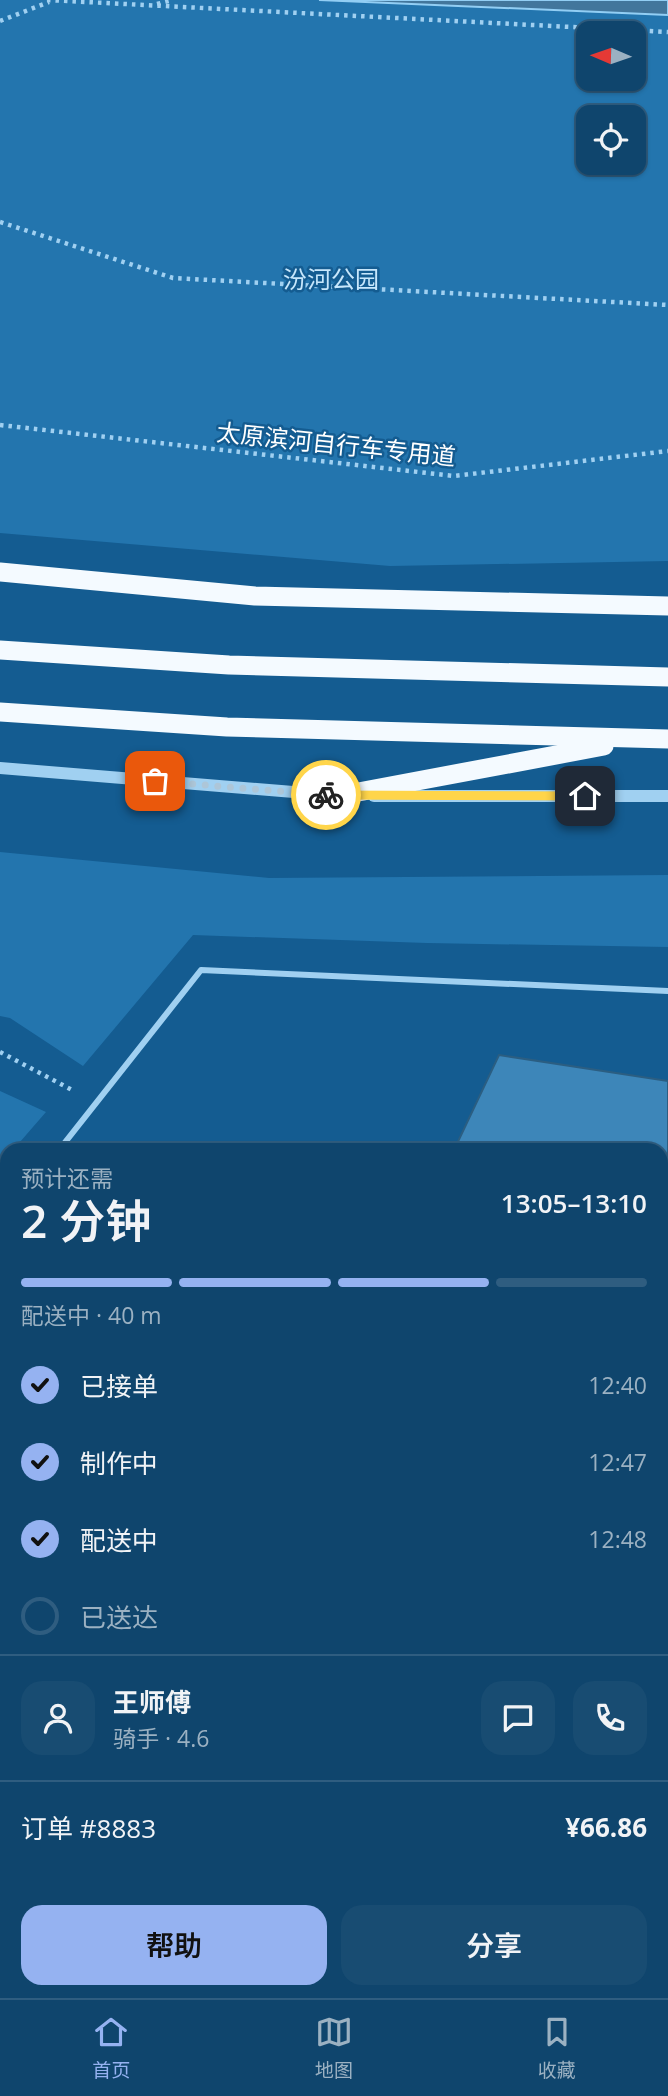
<!DOCTYPE html>
<html lang="zh">
<head>
<meta charset="utf-8">
<style>
	:root { --surface:#0f456d; --page:#184c72; --text:#f1f3f6; --muted:#9bb1c2; --line:#2f5d80; --accent:#95b2f1 }
	body { margin:0; font-family:"Open Sans","Noto Sans SC",sans-serif; background:var(--page); color:var(--text); height:100vh; display:flex; flex-direction:column; font-size:26px; white-space:nowrap }
	* { box-sizing:border-box; margin:0 }
	p { font-size:23px; color:var(--muted) }
	.icon { flex:none; width:38px; height:38px; fill:none; stroke:currentColor; stroke-width:2; stroke-linecap:round; stroke-linejoin:round }
	.map { position:relative; flex:1; overflow:hidden }
	.drawer { position:absolute; left:0px; top:1143px; width:668px; height:856px; display:flex; flex-direction:column; background:var(--surface); border-radius:21px 21px 0 0; box-shadow:0 2px 5px #0004,0 0 0 2px var(--line) }
	.drawer>* { flex:none }
	.needle { width:46px; rotate:272deg }
	.controls { position:absolute; left:576px; top:21px; display:grid; gap:14px }
	.controls a { display:grid; place-items:center; width:70px; height:70px; border-radius:14px; background:var(--surface); box-shadow:0 2px 5px #0004,0 0 0 2px var(--line); font-size:35px }
	.pin { position:absolute; display:grid; place-items:center; width:60px; height:60px; color:#fff; margin:-30px; border-radius:14px; box-shadow:0 4px 10px #0006 }
	.courier { position:absolute; display:grid; place-items:center; width:70px; height:70px; margin:-35px; border:5px solid #ffd54a; border-radius:50%; background:#fff; color:#222; box-shadow:0 2px 9px #0007 }
	.headline em { font-style:normal; font-weight:600 }
	.headline div { display:flex; flex-direction:column-reverse }
	.headline { display:flex; align-items:center; justify-content:space-between; height:119px; padding:0 21px }
	h1 { font-size:46px; font-weight:600; line-height:52px }
	.bar { display:grid; grid-template-columns:repeat(4,1fr); gap:10px 7px; align-content:center; height:84px; padding:0 21px }
	.bar i { height:9px; border-radius:5px; background:var(--line) }
	.bar .selected { background:var(--accent) }
	.bar p { grid-column:span 4 }
	.line { display:flex; align-items:center; gap:18px; padding:0 21px; border-top:2px solid var(--line) }
	.line div { flex:1 }
	.round { display:grid; place-items:center; flex:none; width:74px; height:74px; border-radius:21px; background:var(--page) }
	ol { padding:0 21px; list-style:none }
	li { display:flex; align-items:center; gap:21px; height:77px }
	li p { margin-inline-start:auto }
	li .icon { padding:7px; border-radius:50%; background:var(--accent); color:#111; stroke-width:4 }
	li:last-child { color:var(--muted) }
	li i { width:38px; height:38px; border:4px solid var(--line); border-radius:50% }
	.primary-button { display:flex; gap:14px; margin-top:auto; padding:14px 21px }
	.primary-button a { flex:1; height:80px; border-radius:21px; background:var(--accent); color:#111; font-size:28px; font-weight:600; line-height:80px; text-align:center }
	.primary-button a+a { background:var(--page); color:var(--text) }
	.tabs { display:flex; justify-content:space-around; align-items:center; height:98px; border-top:2px solid var(--line); background:var(--surface); font-size:19px; color:var(--muted) }
	.tabs a { display:grid; justify-items:center; gap:4px }
	.tabs .selected { color:var(--accent) }
	.map>svg:first-child { display:block }
	.green { fill:#2375ae; fill-rule:evenodd }
	.water { fill:#42769c; stroke:#92cef4; stroke-width:2 }
	.lines { fill:none; stroke-linecap:round; stroke-linejoin:round }
	.tertiary-tunnel { stroke:#3774a2; stroke-width:12; stroke-dasharray:12 6; stroke-linecap:butt }
	.path { stroke:#a0d0f1; stroke-width:4.5; stroke-dasharray:3.5 5; stroke-linecap:butt }
	.pedestrian { stroke:#a0d0f1; stroke-width:6 }
	.tertiary { stroke:#a0d0f1; stroke-width:12 }
	.trunk { stroke:#f4faff; stroke-width:19 }
	.shaded-wall { fill:#2b5e82 }
	.building { fill:#3d86b9; stroke:#2b5e82; stroke-width:2 }
	.done { stroke:#adc6d8; stroke-width:7; stroke-dasharray:0 12.6 }
	.route { stroke:#ffd54a; stroke-width:9 }
	.labels { text-anchor:middle; stroke-width:5; stroke-linejoin:round; paint-order:stroke }
	.park-label { font-size:24px; fill:#c7e7fc; stroke:#145c91 }
	.street-label { font-size:24px; fill:#fff; stroke:#145c91 }
</style>
</head>
<body>
<div class="map">
<svg width="668" height="1998" viewBox="0 0 668 1998">
	<rect width="100%" height="100%" fill="#145c91"/>
	<g class="green">
		<path d="M0,0H668V561L390,566L0,533ZM588,33H634V79H588ZM588,117H634V163H588Z"/>
		<polygon points="0,852 269,878 668,875 668,947 427,943 193,935 83,1066 10,1018 0,1016"/>
		<polygon points="0,1091 46,1112 13,1150 7,1150 7,1156 0,1164"/>
		<polygon points="0,1779 7,1783 7,1861 0,1857"/>
		<polygon points="668,1864 668,1998 558,1998 563,1992 662,1992 662,1872"/>
		<polygon points="214,1992 331,1992 341,1998 224,1998"/>
	</g>
	<polygon class="water" points="319,0 668,0 668,15"/>
	<g class="lines">
		<g class="tertiary-tunnel">
			<polyline points="0,1885 7,1890"/>
			<polyline points="0,1951 7,1955"/>
			<polyline points="67,1992 78,1998"/>
			<polyline points="169,1992 180,1998"/>
		</g>
		<g class="path">
			<polyline points="47,0 668,32"/>
			<polyline points="157,4 173,0"/>
			<polyline points="0,21 49,2"/>
			<polyline points="0,222 173,278 668,305"/>
			<polyline points="0,425 454,476 668,451"/>
			<polyline points="0,1052 74,1091"/>
		</g>
		<g class="pedestrian">
			<polyline points="59,1150 201,970 668,991"/>
			<polyline points="0,1225 7,1216"/>
			<polyline points="662,1805 668,1798"/>
			<polyline points="499,1998 504,1992"/>
		</g>
		<g class="tertiary">
			<polyline points="0,768 342,796"/>
			<polyline points="374,796 668,796"/>
		</g>
		<g class="trunk">
			<polyline points="0,572 255,596 668,606"/>
			<polyline points="0,650 229,665 668,677"/>
			<polyline points="0,712 227,727 668,739"/>
			<polyline points="337,796 604,746"/>
		</g>
	</g>
	<polygon class="shaded-wall" points="668,1578 668,1603 662,1611 662,1586"/>
	<polygon class="building" points="499,1055 668,1081 668,1578 662,1586 662,1150 454,1150"/>
	<g class="lines">
		<polyline class="done" points="155,781 326,795"/>
		<polyline class="route" points="326,795 585,796"/>
	</g>
	<g class="labels">
		<g class="park-label">
			<text x="331" y="288">汾河公园</text>
		</g>
		<g class="street-label">
			<text transform="translate(336 445) rotate(6)" y="8">太原滨河自行车专用道</text>
		</g>
	</g>
</svg>
<div class="controls">
<a><svg class="needle" viewBox="-14 -14 28 28"><path d="M0-13l5 13h-10z" fill="#e53935"/><path d="M0 13l5-13h-10z" fill="#9bb1c2"/></svg></a>
<a><svg class="icon" aria-label="locate" viewBox="0 0 24 24"><circle cx="12" cy="12" r="6"/><path d="M12 2v4M12 18v4M2 12h4M18 12h4"/></svg></a>
</div>
<div class="pin" style="left:155px;top:781px;background:#ea580c"><svg class="icon" aria-label="bag" viewBox="0 0 24 24"><path d="M5 8h14l-1 12H6zM9 8a3 3 0 0 1 6 0"/></svg></div>
<div class="pin" style="left:585px;top:796px;background:#1f2937"><svg class="icon" aria-label="home" viewBox="0 0 24 24"><path d="M3 11l9-7 9 7M6 9v11h12V9"/></svg></div>
<div class="courier" style="left:326px;top:795px"><svg class="icon" aria-label="bike" viewBox="0 0 24 24"><circle cx="6" cy="16" r="4"/><circle cx="18" cy="16" r="4"/><path d="M6 16l4-8h5l3 8M10 8l3 8H6M13 5h3"/></svg></div>
<section class="drawer">
<div class="headline"><div><h1>2 分钟</h1><p>预计还需</p></div><em>13:05–13:10</em></div>
<div class="bar"><i class="selected"></i><i class="selected"></i><i class="selected"></i><i></i><p>配送中 · 40 m</p></div>
<ol>
<li><svg class="icon" aria-label="check" viewBox="0 0 24 24"><path d="M5 12l5 5 9-10"/></svg>已接单<p>12:40</p></li>
<li><svg class="icon" aria-label="check" viewBox="0 0 24 24"><path d="M5 12l5 5 9-10"/></svg>制作中<p>12:47</p></li>
<li><svg class="icon" aria-label="check" viewBox="0 0 24 24"><path d="M5 12l5 5 9-10"/></svg>配送中<p>12:48</p></li>
<li><i></i>已送达</li>
</ol>
<div class="line" style="height:126px"><a class="round"><svg class="icon" aria-label="person" viewBox="0 0 24 24"><circle cx="12" cy="8" r="4"/><path d="M4 21q1-7 8-7t8 7"/></svg></a><div><b>王师傅</b><p>骑手 · 4.6</p></div><a class="round"><svg class="icon" aria-label="chat" viewBox="0 0 24 24"><path d="M4 5h16v11H9l-5 4z"/></svg></a><a class="round"><svg class="icon" aria-label="phone" viewBox="0 0 24 24"><path d="M5 4h4l2 5-3 2q2 4 5 5l2-3 5 2v4C11 20 4 13 5 4z"/></svg></a></div>
<div class="line" style="height:91px"><div>订单 #8883</div><b>¥66.86</b></div>
<div class="primary-button"><a>帮助</a><a>分享</a></div>
</section>
</div>
<nav class="tabs">
<a class="selected"><svg class="icon" aria-label="home" viewBox="0 0 24 24"><path d="M3 11l9-7 9 7M6 9v11h12V9"/></svg>首页</a>
<a><svg class="icon" aria-label="map" viewBox="0 0 24 24"><path d="M3 6l6-2 6 2 6-2v14l-6 2-6-2-6 2zM9 4v14M15 6v14"/></svg>地图</a>
<a><svg class="icon" aria-label="saved" viewBox="0 0 24 24"><path d="M7 4h10v16l-5-4-5 4z"/></svg>收藏</a>
</nav>
</body>
</html>
